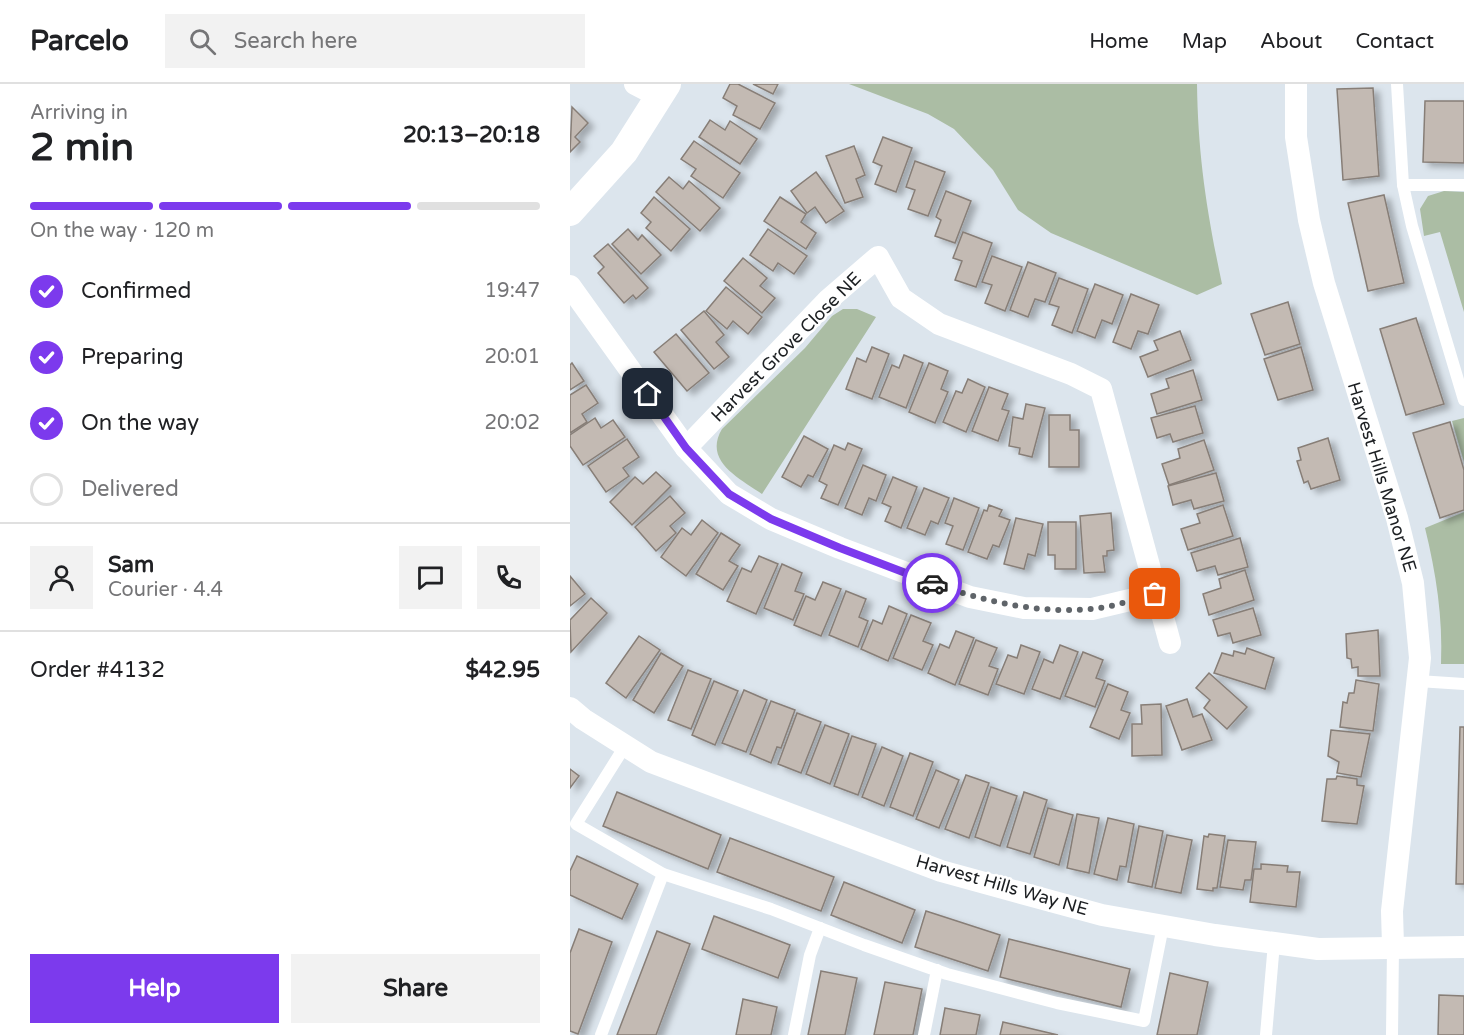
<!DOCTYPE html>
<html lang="en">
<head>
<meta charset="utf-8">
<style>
	:root { --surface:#fff; --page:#f2f2f2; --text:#202124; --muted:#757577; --line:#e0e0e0; --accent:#7c3aed }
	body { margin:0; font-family:"Varela Round",sans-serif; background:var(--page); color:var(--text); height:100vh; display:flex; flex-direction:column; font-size:22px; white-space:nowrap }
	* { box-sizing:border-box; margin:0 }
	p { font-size:20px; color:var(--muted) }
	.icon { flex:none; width:33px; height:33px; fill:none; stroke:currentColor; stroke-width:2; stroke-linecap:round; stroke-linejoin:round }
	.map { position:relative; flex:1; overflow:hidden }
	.sheet { display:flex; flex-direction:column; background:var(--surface); width:570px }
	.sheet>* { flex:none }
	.pin { position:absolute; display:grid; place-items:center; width:51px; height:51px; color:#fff; margin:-26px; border-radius:12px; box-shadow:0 3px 9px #0006 }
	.courier { position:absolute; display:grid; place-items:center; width:60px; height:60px; margin:-30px; border:4px solid #7c3aed; border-radius:50%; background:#fff; color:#222; box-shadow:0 2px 8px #0007 }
	.overview em { font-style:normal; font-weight:700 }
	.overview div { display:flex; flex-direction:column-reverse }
	.overview { display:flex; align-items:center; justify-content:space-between; height:102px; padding:0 30px }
	h1 { font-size:39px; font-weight:700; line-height:45px }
	.bar { display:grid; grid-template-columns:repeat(4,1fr); gap:9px 6px; align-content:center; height:72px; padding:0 30px }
	.bar i { height:8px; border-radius:4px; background:var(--line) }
	.bar .active { background:var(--accent) }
	.bar p { grid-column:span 4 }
	.line { display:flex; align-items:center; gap:15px; padding:0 30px; border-top:2px solid var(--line) }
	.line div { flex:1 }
	.round { display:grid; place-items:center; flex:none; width:63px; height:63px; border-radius:0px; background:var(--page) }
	ol { padding:0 30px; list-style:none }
	li { display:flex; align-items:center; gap:18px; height:66px }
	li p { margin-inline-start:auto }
	li .icon { padding:6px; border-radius:50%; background:var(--accent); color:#fff; stroke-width:4 }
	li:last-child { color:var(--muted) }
	li i { width:33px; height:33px; border:3px solid var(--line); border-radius:50% }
	.primary-button { display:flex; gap:12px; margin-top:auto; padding:12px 30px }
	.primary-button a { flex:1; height:69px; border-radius:0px; background:var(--accent); color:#fff; font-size:24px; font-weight:700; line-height:69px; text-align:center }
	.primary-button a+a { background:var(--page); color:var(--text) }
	header { display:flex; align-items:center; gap:36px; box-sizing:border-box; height:84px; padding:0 30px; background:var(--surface); border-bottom:2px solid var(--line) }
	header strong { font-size:28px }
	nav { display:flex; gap:33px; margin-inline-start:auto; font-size:21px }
	.search { width:420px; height:54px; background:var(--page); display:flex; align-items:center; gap:15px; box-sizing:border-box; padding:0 21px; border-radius:0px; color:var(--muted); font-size:22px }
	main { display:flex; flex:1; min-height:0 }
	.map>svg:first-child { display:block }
	.green { fill:#abbda4 }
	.building { fill:#c3bab3; stroke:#877e77; stroke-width:1.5; filter:url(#shadow) }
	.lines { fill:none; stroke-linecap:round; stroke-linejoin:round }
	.service { stroke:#fff; stroke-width:12 }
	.minor { stroke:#fff; stroke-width:22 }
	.tertiary { stroke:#fff; stroke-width:28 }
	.done { stroke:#5f6469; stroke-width:6; stroke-dasharray:0 10.8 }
	.route { stroke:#7c3aed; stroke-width:8 }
	.labels { text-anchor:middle; stroke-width:5; stroke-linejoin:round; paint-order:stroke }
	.street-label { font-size:18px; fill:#1c1f22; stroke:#fff }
</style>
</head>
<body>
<header>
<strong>Parcelo</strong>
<div class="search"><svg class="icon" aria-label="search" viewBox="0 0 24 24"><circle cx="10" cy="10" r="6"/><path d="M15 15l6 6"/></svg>Search here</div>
<nav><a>Home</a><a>Map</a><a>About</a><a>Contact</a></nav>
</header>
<main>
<section class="sheet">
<div class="overview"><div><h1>2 min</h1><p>Arriving in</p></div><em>20:13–20:18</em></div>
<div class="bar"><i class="active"></i><i class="active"></i><i class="active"></i><i></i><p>On the way · 120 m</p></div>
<ol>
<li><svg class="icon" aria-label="check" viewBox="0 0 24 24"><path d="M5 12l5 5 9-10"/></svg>Confirmed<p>19:47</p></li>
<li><svg class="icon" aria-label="check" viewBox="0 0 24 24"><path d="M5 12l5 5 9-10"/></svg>Preparing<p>20:01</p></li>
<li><svg class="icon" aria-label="check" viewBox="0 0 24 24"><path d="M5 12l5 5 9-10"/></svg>On the way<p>20:02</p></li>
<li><i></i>Delivered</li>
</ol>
<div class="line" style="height:108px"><a class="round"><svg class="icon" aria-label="person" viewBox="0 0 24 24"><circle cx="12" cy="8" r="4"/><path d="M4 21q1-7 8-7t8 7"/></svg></a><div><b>Sam</b><p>Courier · 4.4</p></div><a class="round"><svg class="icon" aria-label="chat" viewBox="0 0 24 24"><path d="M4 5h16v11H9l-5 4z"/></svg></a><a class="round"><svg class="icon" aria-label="phone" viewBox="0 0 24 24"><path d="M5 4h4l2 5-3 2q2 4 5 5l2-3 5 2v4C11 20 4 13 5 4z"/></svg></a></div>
<div class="line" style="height:78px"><div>Order #4132</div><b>$42.95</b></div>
<div class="primary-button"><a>Help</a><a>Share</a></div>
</section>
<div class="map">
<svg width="894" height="951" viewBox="0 0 894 951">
	<defs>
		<filter id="shadow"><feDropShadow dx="6" dy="4" stdDeviation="3" flood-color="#0004"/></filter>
	</defs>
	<rect width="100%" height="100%" fill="#dce5ed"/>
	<g class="green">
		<path d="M279,0H627C628,73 637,129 652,200L627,211L481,149L448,126L423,86L384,45L358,30Z"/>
		<polygon points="874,107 894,108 894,228 870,148 854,152 850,125 858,112"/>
		<path d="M273,225H287L306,233L192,410C169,394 133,377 152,345L235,264L262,232Z"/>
		<polygon points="894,334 894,378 882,337"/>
		<path d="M894,428V580H871C873,533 866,489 855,444Z"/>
	</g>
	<g class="building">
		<polygon points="160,0 168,0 205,19 190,45 163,31 167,22 153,14"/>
		<polygon points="183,0 208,0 203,10"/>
		<polygon points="803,4 809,92 773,96 767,5"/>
		<polygon points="855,17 894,17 894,79 853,78"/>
		<polygon points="2,23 18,39 5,53 10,58 0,68"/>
		<polygon points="140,36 155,46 160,37 187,55 170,80 129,53"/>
		<polygon points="313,53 342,64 326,108 305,100 312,82 303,78"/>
		<polygon points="124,57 170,89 153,114 121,92 126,85 111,75"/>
		<polygon points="284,62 295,91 286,95 293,113 275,119 256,72"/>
		<polygon points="345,77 375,88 358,132 338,125 345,106 336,103"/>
		<polygon points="246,88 274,127 256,139 245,123 237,129 221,107"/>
		<polygon points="99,93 113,105 119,97 150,124 130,147 86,108"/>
		<polygon points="376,107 401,117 385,159 365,152 371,136 366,133"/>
		<polygon points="814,111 834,199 798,207 778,119"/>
		<polygon points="84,113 120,145 101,167 76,144 81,138 71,129"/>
		<polygon points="210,113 236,130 231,138 246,149 236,165 194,137"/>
		<polygon points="58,145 68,156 72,151 91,171 71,190 42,160"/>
		<polygon points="198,145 237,172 224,190 208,179 203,187 180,171"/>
		<polygon points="393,148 422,159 406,203 385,196 392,177 383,174"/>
		<polygon points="38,160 78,204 66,215 63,211 54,219 28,189 34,183 24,172"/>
		<polygon points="422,172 452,183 435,227 415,219 422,201 412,198"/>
		<polygon points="173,174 197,194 190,202 205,214 192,229 154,197"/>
		<polygon points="458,178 486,189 475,218 465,215 458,233 440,226"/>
		<polygon points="489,194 518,205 502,249 482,241 489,223 479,220"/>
		<polygon points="525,200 553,211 542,240 532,236 525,254 507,247"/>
		<polygon points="156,203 192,233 178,250 163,237 157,245 136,227"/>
		<polygon points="561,210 589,221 578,250 568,247 561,265 543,258"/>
		<polygon points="718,218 730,260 695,271 681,230"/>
		<polygon points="134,227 154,251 146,258 159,273 144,285 111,246"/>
		<polygon points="846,234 874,320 836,331 810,245"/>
		<polygon points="610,247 621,276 578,293 570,273 588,266 584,257"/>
		<polygon points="106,250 139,289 117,307 84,268"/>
		<polygon points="302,263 319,270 302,315 276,305 287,274 296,278"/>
		<polygon points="731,263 743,306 708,316 694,275"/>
		<polygon points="334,271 353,279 336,324 309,313 322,281 329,284"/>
		<polygon points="2,279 14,297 0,306 0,281"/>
		<polygon points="359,279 378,287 371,305 378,308 365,339 339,328"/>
		<polygon points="623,286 632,316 587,330 581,310 599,304 596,295"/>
		<polygon points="398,295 415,303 396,348 373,338 386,307 392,309"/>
		<polygon points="16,301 28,319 12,330 17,338 0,349 0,311"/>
		<polygon points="419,303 438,310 432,325 439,327 428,357 402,347"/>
		<polygon points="456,320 475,324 462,373 449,370 450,364 439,362 443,333 453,335"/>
		<polygon points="625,322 633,349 603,358 600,350 587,354 581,334"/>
		<polygon points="479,331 500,331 500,346 509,346 509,383 479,383"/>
		<polygon points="25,334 31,344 43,336 55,353 13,381 0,362 0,351"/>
		<polygon points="880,338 894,386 894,426 870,434 843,349"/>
		<polygon points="234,352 258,365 243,393 238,391 231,403 212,393"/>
		<polygon points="758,354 770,396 741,405 738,397 734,399 727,377 731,376 728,364"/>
		<polygon points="57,355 69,373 53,384 59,392 36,408 18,382"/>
		<polygon points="634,356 644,386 599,401 592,380 610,374 608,365"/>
		<polygon points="278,359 292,365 268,421 251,414 257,401 249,397 264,361 275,366"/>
		<polygon points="293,381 316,391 306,417 299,414 292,431 275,424"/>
		<polygon points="86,388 101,402 62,441 40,418 65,393 73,400"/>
		<polygon points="646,389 654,417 624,425 621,416 603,421 598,402"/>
		<polygon points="323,393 347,403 331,444 315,437 321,423 312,419"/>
		<polygon points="354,404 379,414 368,440 361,437 355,451 337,444"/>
		<polygon points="100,412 115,429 100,442 106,449 86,467 65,443"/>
		<polygon points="384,414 409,424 393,466 376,460 383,442 375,439"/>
		<polygon points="419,421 432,426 429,432 440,436 429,463 423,461 417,475 398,468 414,426 417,427"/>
		<polygon points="653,421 663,452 618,466 611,445 630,439 627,430"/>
		<polygon points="541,429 544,466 537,467 537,472 533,472 535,488 514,489 510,432"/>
		<polygon points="446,434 473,440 465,472 458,470 454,485 434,480"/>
		<polygon points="132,436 148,449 116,492 91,473 112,444 121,451"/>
		<polygon points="478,438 506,438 506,485 485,485 485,471 478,471"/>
		<polygon points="151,449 170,461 159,477 168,482 153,506 126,490"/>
		<polygon points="670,454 678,483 648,491 645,482 627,487 621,469"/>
		<polygon points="189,472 208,480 186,530 157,517 172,484 181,488"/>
		<polygon points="212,480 232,489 225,507 234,510 223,536 194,524"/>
		<polygon points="675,486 684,516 639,531 633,510 651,504 649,495"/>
		<polygon points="0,492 15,510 0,522"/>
		<polygon points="253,498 271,505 251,552 224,541 236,512 245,516"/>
		<polygon points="276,507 296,515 289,533 298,537 288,563 259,551"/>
		<polygon points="21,514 37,529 1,568 0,536"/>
		<polygon points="319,522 337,530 318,577 291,565 303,536 312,540"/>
		<polygon points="683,524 691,551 663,559 660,549 648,552 643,536"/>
		<polygon points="341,531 361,539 353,557 363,561 352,586 323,574"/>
		<polygon points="808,546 810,592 788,592 788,583 782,584 781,575 777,574 776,550"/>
		<polygon points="386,547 404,554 385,601 358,589 370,560 379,564"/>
		<polygon points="69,552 90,566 56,614 36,599"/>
		<polygon points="406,556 427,564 419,582 428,585 418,611 389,600"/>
		<polygon points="451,561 470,568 454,610 426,600 438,571 447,574"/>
		<polygon points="490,561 508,568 490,615 462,605 474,575 483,579"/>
		<polygon points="677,564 704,574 695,605 644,589 652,569 663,572 664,567 675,570"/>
		<polygon points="513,568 533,576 526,594 535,597 525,623 495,612"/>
		<polygon points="91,569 113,582 84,629 63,616"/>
		<polygon points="118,586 141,595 121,645 98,636"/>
		<polygon points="639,589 677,623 657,645 634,624 640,616 626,604"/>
		<polygon points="786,596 809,600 803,647 770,643 773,618 777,619 779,609 784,609"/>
		<polygon points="144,597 168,607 145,661 122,651"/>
		<polygon points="538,600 558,608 551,626 560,629 549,655 520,643"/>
		<polygon points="174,606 197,616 176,668 152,659"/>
		<polygon points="617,615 623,633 632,630 642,656 612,666 596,622"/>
		<polygon points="201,617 225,626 211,664 207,663 201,679 180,670"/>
		<polygon points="591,620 592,671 562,672 562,640 572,640 571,621"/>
		<polygon points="227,629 251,638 231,689 208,680"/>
		<polygon points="255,641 279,650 260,700 236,690"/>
		<polygon points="890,643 894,643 894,800 886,800"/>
		<polygon points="761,646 800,650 791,693 767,689 769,678 758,672"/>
		<polygon points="282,652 306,660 288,711 264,702"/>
		<polygon points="312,663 333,672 314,722 292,713"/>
		<polygon points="340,669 363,678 343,732 320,723"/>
		<polygon points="0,685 9,692 0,704"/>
		<polygon points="366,686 389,696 369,744 346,735"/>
		<polygon points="396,691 419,699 399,754 375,745"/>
		<polygon points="767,692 787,695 787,701 794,702 787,740 752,737 757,695 766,695"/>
		<polygon points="421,703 447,712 430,762 405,753"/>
		<polygon points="47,708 151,751 138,785 33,742"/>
		<polygon points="454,708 477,716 460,770 437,763"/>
		<polygon points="478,724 503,731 489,781 464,773"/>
		<polygon points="507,730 529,734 519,789 497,784"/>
		<polygon points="538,734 564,740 556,783 550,782 547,796 524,790"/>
		<polygon points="569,742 593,747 582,803 558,798"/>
		<polygon points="639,750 655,752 647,804 643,804 643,807 627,805 634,752 638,753"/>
		<polygon points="597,751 622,756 611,809 585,804"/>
		<polygon points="160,754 264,793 251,827 147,788"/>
		<polygon points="658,756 686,758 681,796 675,796 673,806 650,803"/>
		<polygon points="7,772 68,800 52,835 0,811 0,787"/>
		<polygon points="691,780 718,782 717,788 730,788 726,823 680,818 684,785 691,785"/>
		<polygon points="274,798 345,826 332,859 261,831"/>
		<polygon points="356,827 430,851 418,887 345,863"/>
		<polygon points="144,832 220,861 208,894 132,865"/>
		<polygon points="9,845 42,858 8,950 0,947 0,869"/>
		<polygon points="87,847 120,860 86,951 47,951"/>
		<polygon points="439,855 560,885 551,923 430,893"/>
		<polygon points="251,887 287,894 275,951 238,951"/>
		<polygon points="600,889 638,898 627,951 587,951"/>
		<polygon points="315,898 352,905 343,951 304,951"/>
		<polygon points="869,911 894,912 894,951 868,951"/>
		<polygon points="173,915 207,923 201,951 166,951"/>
		<polygon points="375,924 410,931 406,951 370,951"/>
		<polygon points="433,938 488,951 430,951"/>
	</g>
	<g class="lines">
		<g class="service">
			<polyline points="827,0 833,101 842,142 894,316"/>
			<polyline points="833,101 894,101"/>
			<polyline points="848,597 894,600"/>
			<polyline points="55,662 6,740 93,790 201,825 294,861 377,890 487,919 574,937 593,842"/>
			<polyline points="31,951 93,790"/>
			<polyline points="224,951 240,871 250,844"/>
			<polyline points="354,951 367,886"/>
			<polyline points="696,951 704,859"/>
			<polyline points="822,951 823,862"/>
		</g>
		<g class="minor">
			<polyline points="65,0 90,13"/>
			<polyline points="726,0 726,53 739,136 754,199 827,434 843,499 850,574 822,827 823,862"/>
			<polyline points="0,202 116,364 159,410 201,435 270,464 400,513 454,524 522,525 585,510"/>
			<polyline points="116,364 258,216 308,173 331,214 369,240 501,290 531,305 600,559"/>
			<polyline points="0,624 13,635 81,678 371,787 532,831 645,851 748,865 894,863"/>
		</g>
		<polyline class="tertiary" points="0,128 54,68 97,0"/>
	</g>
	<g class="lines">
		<path class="done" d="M362,499C413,517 467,530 522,525C543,523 565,515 585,510"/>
		<polyline class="route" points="78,310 116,364 159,410 201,435 270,464 362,499"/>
	</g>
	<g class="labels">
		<g class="street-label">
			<text transform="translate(216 263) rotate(-45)" y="6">Harvest Grove Close NE</text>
			<text transform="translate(812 393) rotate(73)" y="6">Harvest Hills Manor NE</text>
			<text transform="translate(432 801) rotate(16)" y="6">Harvest Hills Way NE</text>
		</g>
	</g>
</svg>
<div class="pin" style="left:585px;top:510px;background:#ea580c"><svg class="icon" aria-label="bag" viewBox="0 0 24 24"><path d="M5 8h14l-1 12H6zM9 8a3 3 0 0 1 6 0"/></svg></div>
<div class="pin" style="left:78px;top:310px;background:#1f2937"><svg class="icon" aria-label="home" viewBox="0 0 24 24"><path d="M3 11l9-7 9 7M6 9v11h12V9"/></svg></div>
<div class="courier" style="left:362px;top:499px"><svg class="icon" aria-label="car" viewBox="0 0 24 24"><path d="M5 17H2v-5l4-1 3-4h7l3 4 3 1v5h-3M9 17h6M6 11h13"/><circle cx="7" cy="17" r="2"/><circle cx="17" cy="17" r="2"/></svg></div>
</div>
</main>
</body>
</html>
